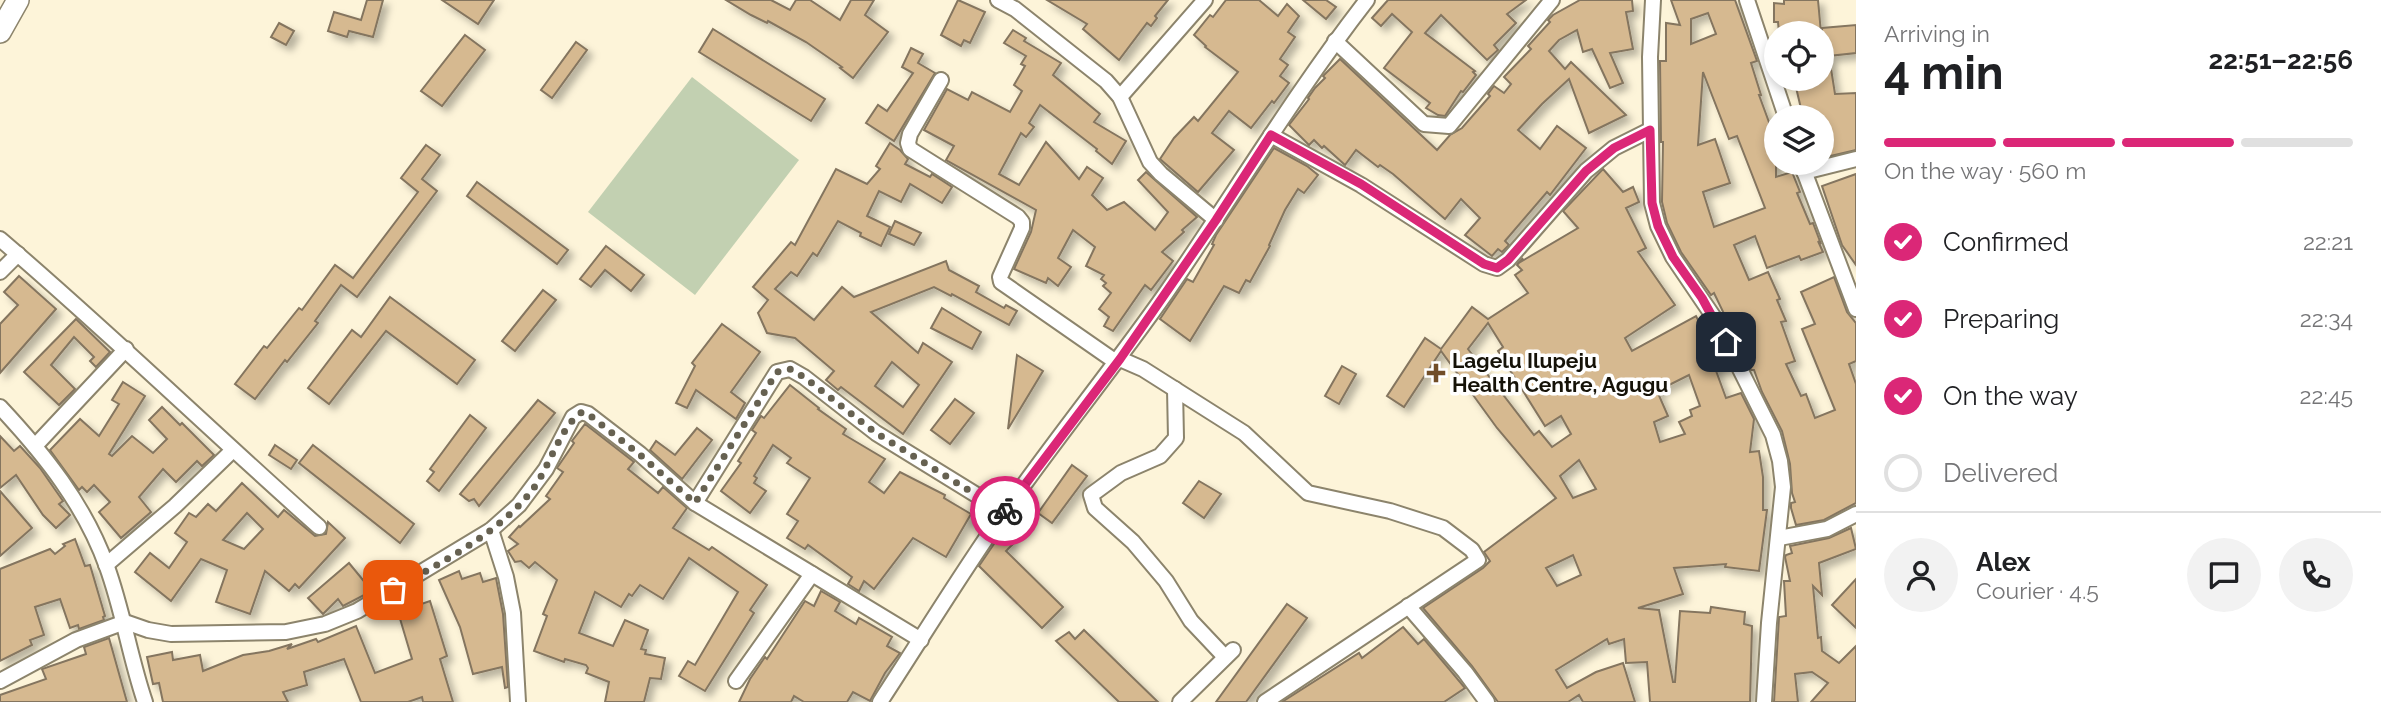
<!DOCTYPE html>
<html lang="en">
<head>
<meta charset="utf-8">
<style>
	:root { --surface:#fff; --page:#f2f2f2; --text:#202124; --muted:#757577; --line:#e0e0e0; --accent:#db2777 }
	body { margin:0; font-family:Raleway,sans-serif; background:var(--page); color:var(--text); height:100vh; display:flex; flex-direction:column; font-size:26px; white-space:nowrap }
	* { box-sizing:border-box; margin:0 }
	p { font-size:23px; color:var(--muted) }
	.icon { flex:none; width:38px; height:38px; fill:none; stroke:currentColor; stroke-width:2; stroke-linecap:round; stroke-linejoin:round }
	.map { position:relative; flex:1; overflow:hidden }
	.details { display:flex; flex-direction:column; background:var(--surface); width:525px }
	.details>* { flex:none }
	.buttons { position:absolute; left:1764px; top:21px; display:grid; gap:14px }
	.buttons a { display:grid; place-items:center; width:70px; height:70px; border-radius:50%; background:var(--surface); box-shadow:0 4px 10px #0003; font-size:35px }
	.pin { position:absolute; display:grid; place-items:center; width:60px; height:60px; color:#fff; margin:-30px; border-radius:14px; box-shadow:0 4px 10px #0006 }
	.courier { position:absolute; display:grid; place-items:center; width:70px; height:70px; margin:-35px; border:5px solid #db2777; border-radius:50%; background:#fff; color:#222; box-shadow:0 2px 9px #0007 }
	.headline em { font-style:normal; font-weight:700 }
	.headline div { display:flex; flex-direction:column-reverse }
	.headline { display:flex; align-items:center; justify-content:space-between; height:119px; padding:0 28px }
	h1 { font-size:46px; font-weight:700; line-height:52px }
	.bar { display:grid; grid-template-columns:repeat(4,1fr); gap:10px 7px; align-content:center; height:84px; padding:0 28px }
	.bar i { height:9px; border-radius:5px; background:var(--line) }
	.bar .on { background:var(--accent) }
	.bar p { grid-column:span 4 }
	.line { display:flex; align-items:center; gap:18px; padding:0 28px; border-top:2px solid var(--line) }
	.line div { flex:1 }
	.round { display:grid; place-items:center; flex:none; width:74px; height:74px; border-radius:37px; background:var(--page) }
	ol { padding:0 28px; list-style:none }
	li { display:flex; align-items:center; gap:21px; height:77px }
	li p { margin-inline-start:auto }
	li .icon { padding:7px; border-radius:50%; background:var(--accent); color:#fff; stroke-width:4 }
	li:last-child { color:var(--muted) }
	li i { width:38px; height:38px; border:4px solid var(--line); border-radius:50% }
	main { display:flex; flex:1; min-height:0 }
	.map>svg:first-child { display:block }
	.green { fill:#c2d0b1 }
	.building { fill:#d6b990; stroke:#84755f; stroke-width:2; fill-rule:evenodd; filter:url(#shadow) }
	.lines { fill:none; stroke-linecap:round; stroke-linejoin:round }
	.minor-casing { stroke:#8c846c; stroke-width:18 }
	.primary-casing { stroke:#8c846c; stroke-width:24 }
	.minor { stroke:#fff; stroke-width:14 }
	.primary { stroke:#fff; stroke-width:21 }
	.done { stroke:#666151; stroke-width:7; stroke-dasharray:0 12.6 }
	.route { stroke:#db2777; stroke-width:9 }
	.poi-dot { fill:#714d27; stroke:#fff; stroke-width:2.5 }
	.labels { text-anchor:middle; stroke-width:7; stroke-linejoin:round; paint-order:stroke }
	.poi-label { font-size:21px; font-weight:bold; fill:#151208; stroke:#fff; text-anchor:start }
</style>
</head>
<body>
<main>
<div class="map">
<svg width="1856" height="702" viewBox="0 0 1856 702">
	<defs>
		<filter id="shadow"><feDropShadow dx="5.5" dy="5.5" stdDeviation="3.5" flood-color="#0004"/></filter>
	</defs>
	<rect width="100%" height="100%" fill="#fdf4d9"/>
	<polygon class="green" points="692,77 799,160 695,295 588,212"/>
	<g class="building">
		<polygon points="367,0 383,0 373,37 349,31 347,37 328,31 334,12 361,20"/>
		<polygon points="442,0 494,0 478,24"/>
		<polygon points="726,0 771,0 790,10 796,0 810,0 840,20 851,0 874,0 865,15 888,32 853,78 840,68 842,67 806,42 768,21 767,23 751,15"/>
		<polygon points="958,0 985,12 970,43 964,40 961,46 941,35"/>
		<polygon points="1047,0 1168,0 1155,16 1157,18 1151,26 1147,23 1119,60 1083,29 1087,24"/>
		<polygon points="1226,0 1259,0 1278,16 1287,4 1299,16 1288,32 1295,37 1280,59 1288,65 1280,76 1289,83 1274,103 1272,101 1251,128 1229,111 1212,133 1234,150 1198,192 1160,159 1174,138 1194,117 1198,121 1238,72 1205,47 1206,46 1194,35 1210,15 1213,17"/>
		<polygon points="1303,0 1326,0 1336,7 1326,19"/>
		<polygon points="1388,0 1526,0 1507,14 1516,23 1494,45 1498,50 1487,60 1441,15 1425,33 1475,71 1473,72 1476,75 1463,92 1461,91 1445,116 1438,115 1426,108 1430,103 1384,68 1412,32 1392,14 1381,26 1372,18"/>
		<polygon points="1580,0 1632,0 1633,11 1626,12 1633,49 1610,53 1623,83 1610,88 1592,49 1583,52 1577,30 1559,40 1549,51 1565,69 1571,62 1626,115 1589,133 1569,79 1542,104 1518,130 1540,149 1557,126 1586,148 1550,195 1547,192 1505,241 1509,245 1502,252 1498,249 1492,256 1465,235 1480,218 1461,199 1445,219 1393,174 1380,165 1378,167 1356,150 1345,165 1324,146 1322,148 1314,140 1309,145 1289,125 1309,99 1308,98 1315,88 1325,78 1323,76 1340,59 1437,150 1450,135 1462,128 1490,96 1488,94 1494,86 1504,93 1511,84 1504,77 1531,49 1528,46 1550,22 1548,20 1553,15"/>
		<path d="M1671,0H1735L1757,61L1751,63L1761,95H1759L1773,133L1776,131V177L1792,172L1800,192L1797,193L1810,224L1813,223L1821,244L1818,241L1823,252L1801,260L1799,256L1767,268L1755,236L1734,245L1749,280L1768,272L1780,299L1777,300L1786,321L1781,322L1795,361L1786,364L1801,396L1806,394L1815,418L1835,410L1802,329L1815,324L1801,292L1834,277L1847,312L1856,323V361L1849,364L1856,384V503L1824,520L1796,525L1791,508V503L1795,502L1792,493L1790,464L1782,431L1762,392L1754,370H1751L1714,293L1711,295L1681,252L1667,223L1662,202L1663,142H1661L1660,61H1666V23L1680,25ZM1708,13L1716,34L1691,44V19ZM1703,72L1729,139L1737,136L1765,208L1714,227L1703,192L1730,183L1715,139L1698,145Z"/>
		<polygon points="1784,0 1818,0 1821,33 1779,33 1778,22 1774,22 1774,3 1784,4"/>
		<polygon points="279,23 294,31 286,45 271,37"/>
		<polygon points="1856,25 1856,53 1829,56 1835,94 1856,93 1856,150 1822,158 1822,117 1803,117 1794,79 1822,79 1822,28"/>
		<polygon points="713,29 825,99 811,121 699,52"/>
		<polygon points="1013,30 1026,38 1024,41 1061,63 1053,75 1100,114 1094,122 1126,141 1112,164 1096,151 1097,149 1040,105 1029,123 1034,127 1026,137 1021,133 999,174 1019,185 1046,142 1079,179 1087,167 1103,178 1092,195 1107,210 1124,202 1155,230 1168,212 1138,180 1146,172 1197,217 1182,230 1184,232 1162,252 1173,261 1151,290 1145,285 1113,331 1104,326 1109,317 1099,309 1111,293 1103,286 1106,283 1101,279 1104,275 1086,266 1095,247 1073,230 1058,258 1071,267 1058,286 1048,278 1046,283 1014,269 1031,232 1036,210 946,160 954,146 924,130 947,89 968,100 972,92 1010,112 1022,91 1014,85 1025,66 1021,64 1026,56 1004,43"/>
		<polygon points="465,35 485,50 442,106 421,91"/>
		<polygon points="576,42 587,50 552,98 541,90"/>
		<polygon points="911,48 923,54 918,63 935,73 894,141 866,123 878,105 887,111 913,73 902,67"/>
		<path d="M890,143L900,150L908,159L905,164L930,177L932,174L952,187L942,203L910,184L901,202L879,191L867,216L890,227L881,246L860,236L861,233L838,221L817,256L813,253L797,276L791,272L775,289L814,320L842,287L854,297L946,261L949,270L979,286L976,292L1004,308L1006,305L1017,311L1009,325L952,294L951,296L934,287L871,312L918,353L923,343L952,362L903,434L841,387L838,390L826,380L834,371L795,338L767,333L758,313L768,300L753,287L791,242L795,245L836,169L867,184L880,169L876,166ZM892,362L919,385L903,407L875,386Z"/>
		<polygon points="426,145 440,155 422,179 437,191 357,297 341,285 315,321 318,323 287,362 285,360 255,399 235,384 264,346 267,348 299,308 302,310 335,265 353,278 418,192 401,178"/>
		<polygon points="1274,148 1307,166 1318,175 1304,193 1298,189 1285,210 1269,245 1270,246 1250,282 1246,280 1239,293 1224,286 1190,341 1160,319 1187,279 1193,282 1214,245 1212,244 1216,235"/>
		<path d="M1603,169L1623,192L1633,187L1639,202L1626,208L1646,248L1638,252L1675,305L1625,338L1632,351L1696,316L1711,345L1716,343L1726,362L1715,368L1726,398L1741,393L1754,419L1750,452L1759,451L1763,477V510H1767L1759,571L1725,567L1726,564L1674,568L1683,594L1638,608L1659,610L1673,682H1675L1680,611L1710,613L1711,607L1745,612L1744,624L1752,626L1750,702H1650L1647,662L1626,663L1624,639L1609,644L1607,639L1556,670L1567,688L1596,672L1623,663L1635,702H1583L1579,695L1568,702H1498L1472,666L1423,608L1483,568L1490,561L1484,552L1556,498L1497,428L1441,351L1404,407L1387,396L1425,338L1441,349L1472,307L1488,319L1528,293L1515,275L1522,270L1517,265L1523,258L1517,264L1578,228L1563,211ZM1488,323L1503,347L1498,351L1545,426L1561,416L1571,434L1552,447L1539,431L1534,435L1468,349ZM1689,375L1700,406L1690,410L1692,416L1679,422L1685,434L1660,442L1654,422L1668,416L1657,391ZM1579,460L1596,489L1573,498L1560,476ZM1573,555L1581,575L1557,586L1546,568Z"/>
		<polygon points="1856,174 1856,265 1842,245 1822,186"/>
		<polygon points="477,182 568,250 557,264 467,196"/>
		<polygon points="895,221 921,233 914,245 889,234"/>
		<polygon points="606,246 644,275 631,291 605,270 591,287 580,279"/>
		<polygon points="19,276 56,309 0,373 0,324 18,305 4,292"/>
		<polygon points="543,290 556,300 515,351 502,341"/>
		<polygon points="390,297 475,360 457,384 386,331 329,404 308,388 352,330 361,337"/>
		<polygon points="942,308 981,332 972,349 931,328"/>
		<polygon points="76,319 110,352 96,367 90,361 94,357 74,337 51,365 75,389 59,405 24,372"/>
		<polygon points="722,324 760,352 731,392 745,403 736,419 696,390 687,408 676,403 695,366 692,363"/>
		<polygon points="1017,355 1043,371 1008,429"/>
		<polygon points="1342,366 1356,374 1339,404 1325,396"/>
		<polygon points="123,382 145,396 109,454 112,456 132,436 153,453 167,439 149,420 162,407 180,425 182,423 214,455 202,466 197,461 176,482 163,469 139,497 151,512 121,538 99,512 110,502 94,485 87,492 82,487 79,490 50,450 80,419 99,436 119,404 112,400"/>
		<polygon points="790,385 819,408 818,409 846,429 843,434 885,459 869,482 884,493 900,472 945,495 944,498 971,514 946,557 913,538 874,589 864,581 859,591 848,584 852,577 808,545 805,549 787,538 798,521 787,514 810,478 787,463 791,458 773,445 754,476 757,478 754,483 766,491 750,513 721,491 741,463 738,461 756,433 752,430 761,416 764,418"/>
		<polygon points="955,399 974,413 950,444 931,430"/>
		<polygon points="538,400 555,413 479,506 474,499 469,501 460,494"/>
		<polygon points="470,415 486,428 439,491 427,481 434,472 430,469"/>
		<polygon points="585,424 634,462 628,469 658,493 663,487 687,508 673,528 709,550 712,547 767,585 750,610 754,613 705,691 679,676 688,661 695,665 738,592 689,558 663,599 640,585 632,596 629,594 621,607 595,592 579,633 613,646 625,620 648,630 641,649 646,650 645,654 665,658 661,679 650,678 644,702 605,702 609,682 586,673 588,668 586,665 565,659 564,662 534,651 547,616 543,614 557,580 535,562 529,568 521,561 515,562 508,551 518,544 509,537 519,526 520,527 550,499 546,496 563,472 557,468 574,443 572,441"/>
		<polygon points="697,428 712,440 682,479 650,450 656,441 675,455"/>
		<polygon points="0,436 14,451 20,446 40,468 63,501 59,504 70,515 56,528 43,515 16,475 0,488"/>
		<polygon points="275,445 297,460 291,469 269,455"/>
		<polygon points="313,445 414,524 400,543 299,463"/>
		<polygon points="1072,465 1087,476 1052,523 1038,513"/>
		<polygon points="1199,481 1221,494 1204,518 1183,503"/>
		<path d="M242,483L278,517L284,510L315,536L326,534L328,522L345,538L299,588L295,584L289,591L265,571L250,614L216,602L227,570L201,559L171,601L135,572L150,553L169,568L187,542L175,533L189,513L196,517L208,504L216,511ZM247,513L263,529L244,549L223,540Z"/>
		<polygon points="0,491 32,528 0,556"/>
		<polygon points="1851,528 1856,549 1819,563 1822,595 1813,586 1818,638 1821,637 1822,651 1839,663 1856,646 1856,702 1811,702 1828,683 1812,672 1795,674 1798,702 1774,702 1779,617 1786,616 1784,581 1790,581 1785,557 1786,555 1792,553 1790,546 1829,538"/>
		<polygon points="1005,535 1014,543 1006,551 1063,607 1042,628 979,566 996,541 997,543"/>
		<polygon points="75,539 85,566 90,565 105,616 103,617 104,620 79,629 78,625 70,628 60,599 35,607 44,635 30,640 32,645 0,661 0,569 50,549 55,554 65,546 63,544"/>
		<polygon points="349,563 372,591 343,606 338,599 323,614 308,598"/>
		<polygon points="459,571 462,579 480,573 483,582 496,578 503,614 508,687 505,688 502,667 473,674 460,627 439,580"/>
		<polygon points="1856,579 1856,628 1832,605"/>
		<polygon points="821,591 840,602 835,611 856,624 859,618 892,637 887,646 900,653 885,673 870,701 853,692 847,702 804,702 794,696 791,702 739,702 750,679 765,657 767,659 805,601 814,606"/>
		<polygon points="430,601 447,656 440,659 453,702 423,702 422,697 408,702 361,702 344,659 304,672 307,685 283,692 288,702 163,702 159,683 153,684 147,657 172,652 173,660 200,655 203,671 243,655 269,651 292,644 287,649 316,639 318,642 356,626 375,673 412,659 398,612"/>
		<polygon points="1287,604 1307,618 1246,702 1216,702"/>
		<polygon points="1403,627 1418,644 1424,639 1465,688 1444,702 1282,702 1359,653 1362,658"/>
		<polygon points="1084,630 1126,671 1158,702 1119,702 1056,641 1069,632 1075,639"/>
		<polygon points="109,638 127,702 0,702 0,695 46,679 42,669 86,654 84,647"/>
	</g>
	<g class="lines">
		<g class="minor-casing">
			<g id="minor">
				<polyline points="998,0 1015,9 1106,81 1120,97 1150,162 1161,174 1216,220"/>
				<polyline points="1653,0 1650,57 1652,203 1658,226 1673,257 1715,319 1773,435 1780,461 1783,487 1769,623 1764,702"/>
				<polyline points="1747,0 1786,117"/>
				<polyline points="1335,41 1424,124 1449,126 1552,0"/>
				<polyline points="941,80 910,134 908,143 910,149 1018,217 1022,222 1022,228 1000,277 1001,282 1116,362"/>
				<polyline points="1120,97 1205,0"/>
				<polyline points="1271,135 1361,185 1484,264 1497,268 1508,260 1586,171 1614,148 1650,130"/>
				<polyline points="1801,163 1856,309"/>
				<polyline points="1804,172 1856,159"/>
				<path d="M0,239C109,332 212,432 319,527"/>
				<polyline points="0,272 18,254"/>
				<polyline points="1120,359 1143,369 1244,433 1308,493 1390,511 1443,528 1472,550 1478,560 1265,702"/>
				<polyline points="1175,389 1176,438 1160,456 1121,473 1091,495 1095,508 1133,542 1166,581 1191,621 1225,657"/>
				<path d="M0,407C44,454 85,505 107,567C123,611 130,658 145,702"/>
				<polyline points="35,446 126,349"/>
				<polyline points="695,503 777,372 790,369 804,377 876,433 1004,512"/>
				<polyline points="491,530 506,577 513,613 518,702"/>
				<polyline points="1779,538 1827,529 1856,514"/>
				<polyline points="106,565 175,506 233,450"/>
				<polyline points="1408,606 1465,672 1487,702"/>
				<polyline points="0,681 76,640 125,622 148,630 171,634 286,632 325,624 357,611 491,530 519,505 546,469 573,417 581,412 588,414 640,454 695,503 921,640"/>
				<polyline points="736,681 812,574"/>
				<path d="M880,702C922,638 961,573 1005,511C1057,437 1114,367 1166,293C1233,196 1294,94 1367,0"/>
				<polyline points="1180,702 1233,650"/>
			</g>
		</g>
		<g class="primary-casing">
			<polyline id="primary" points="0,32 18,0"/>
		</g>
		<use href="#minor" class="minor"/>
		<use href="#primary" class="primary"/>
	</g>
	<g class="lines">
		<path class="done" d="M393,590C441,562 499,534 533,489C549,468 561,425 582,412L588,414L639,454L695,503L777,372L790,369L804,377L876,433L1004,512L1005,511"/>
		<polyline class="route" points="1005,511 1120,359 1216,220 1271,135 1361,184 1484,264 1497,268 1508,260 1586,171 1614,148 1650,130 1652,203 1658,226 1673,257 1702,298 1726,342"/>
	</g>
	<path class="poi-dot" d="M1432.5 362.5h7v7h7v7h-7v7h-7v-7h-7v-7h7z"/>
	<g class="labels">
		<g class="poi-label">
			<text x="1452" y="368">Lagelu Ilupeju<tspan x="1452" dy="24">Health Centre, Agugu</tspan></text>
		</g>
	</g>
</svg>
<div class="buttons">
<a><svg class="icon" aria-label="locate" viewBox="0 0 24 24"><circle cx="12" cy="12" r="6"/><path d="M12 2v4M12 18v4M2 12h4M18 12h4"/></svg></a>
<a><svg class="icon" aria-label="layers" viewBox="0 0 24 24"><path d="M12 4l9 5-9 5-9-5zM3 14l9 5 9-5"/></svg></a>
</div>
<div class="pin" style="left:393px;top:590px;background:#ea580c"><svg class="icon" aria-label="bag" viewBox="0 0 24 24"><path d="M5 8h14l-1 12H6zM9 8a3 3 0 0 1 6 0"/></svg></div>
<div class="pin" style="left:1726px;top:342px;background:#1f2937"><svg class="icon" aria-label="home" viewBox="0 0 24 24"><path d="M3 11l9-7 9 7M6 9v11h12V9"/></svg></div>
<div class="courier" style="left:1005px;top:511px"><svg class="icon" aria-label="bike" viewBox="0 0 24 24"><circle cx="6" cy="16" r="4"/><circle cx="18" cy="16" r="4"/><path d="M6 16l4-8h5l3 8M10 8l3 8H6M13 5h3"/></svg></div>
</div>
<section class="details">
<div class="headline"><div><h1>4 min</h1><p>Arriving in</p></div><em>22:51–22:56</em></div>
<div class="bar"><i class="on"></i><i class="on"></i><i class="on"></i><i></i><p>On the way · 560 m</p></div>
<ol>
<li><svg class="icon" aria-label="check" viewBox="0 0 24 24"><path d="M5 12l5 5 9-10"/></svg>Confirmed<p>22:21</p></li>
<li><svg class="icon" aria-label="check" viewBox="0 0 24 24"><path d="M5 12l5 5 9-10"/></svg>Preparing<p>22:34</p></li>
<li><svg class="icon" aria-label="check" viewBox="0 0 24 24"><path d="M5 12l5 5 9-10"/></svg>On the way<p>22:45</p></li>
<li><i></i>Delivered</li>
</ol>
<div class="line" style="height:126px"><a class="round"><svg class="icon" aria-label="person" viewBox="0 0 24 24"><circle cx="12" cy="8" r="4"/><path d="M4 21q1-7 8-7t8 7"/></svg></a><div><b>Alex</b><p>Courier · 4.5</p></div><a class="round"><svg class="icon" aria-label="chat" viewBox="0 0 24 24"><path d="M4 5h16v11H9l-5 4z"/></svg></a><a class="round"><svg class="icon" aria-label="phone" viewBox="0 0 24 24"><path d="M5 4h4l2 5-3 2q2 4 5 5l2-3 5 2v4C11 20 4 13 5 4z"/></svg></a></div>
</section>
</main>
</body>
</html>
